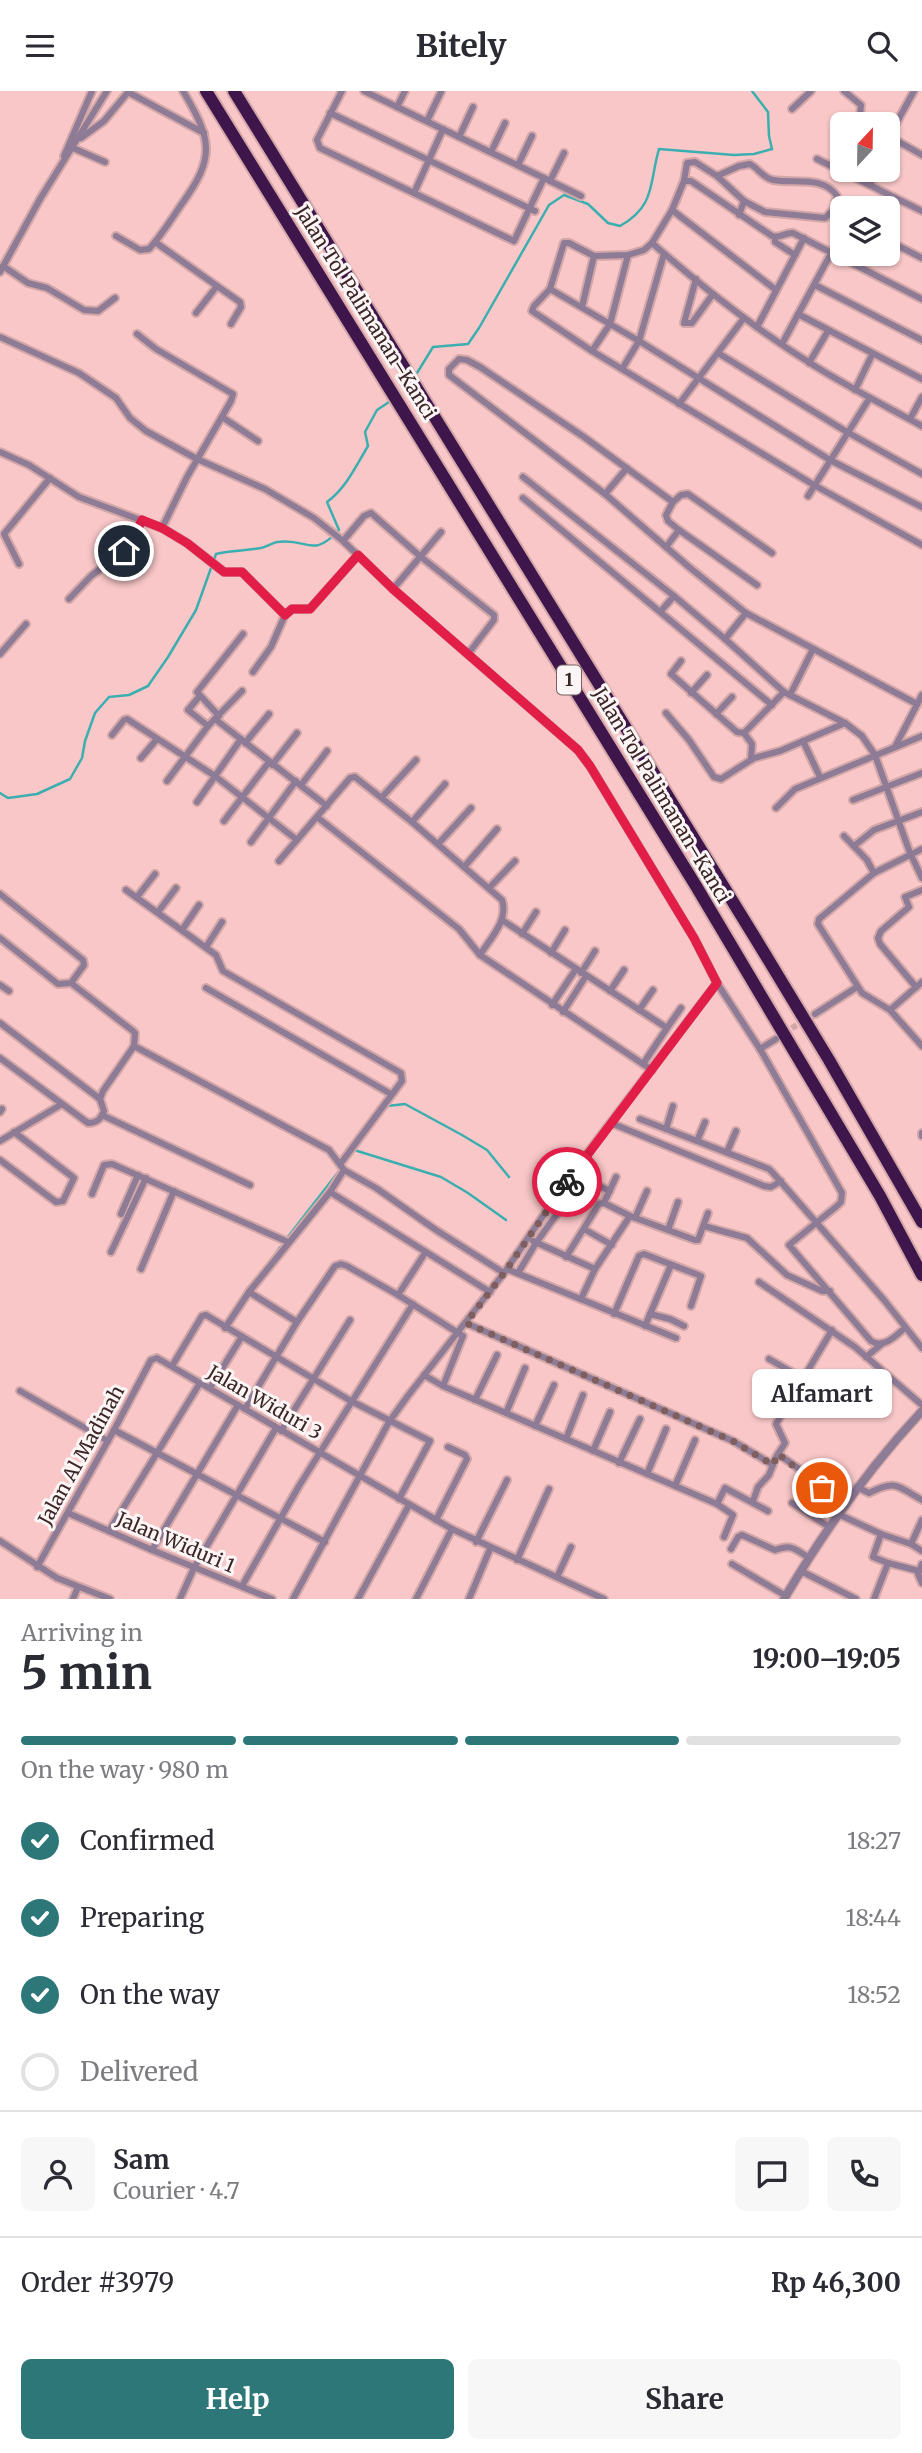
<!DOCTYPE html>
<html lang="en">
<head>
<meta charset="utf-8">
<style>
	:root { --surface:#fff; --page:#f7f7f7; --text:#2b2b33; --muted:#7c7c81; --line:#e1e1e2; --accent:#2d7778 }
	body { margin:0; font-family:Merriweather,serif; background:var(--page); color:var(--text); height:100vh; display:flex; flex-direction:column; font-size:26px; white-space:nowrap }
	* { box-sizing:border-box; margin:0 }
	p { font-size:23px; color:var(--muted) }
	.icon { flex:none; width:38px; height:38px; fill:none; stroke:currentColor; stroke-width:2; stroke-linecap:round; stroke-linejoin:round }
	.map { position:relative; height:1508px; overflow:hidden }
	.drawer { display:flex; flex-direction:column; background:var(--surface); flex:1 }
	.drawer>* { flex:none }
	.needle { width:46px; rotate:22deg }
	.tools { position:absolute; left:830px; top:21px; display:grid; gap:14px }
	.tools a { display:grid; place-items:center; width:70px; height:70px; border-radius:10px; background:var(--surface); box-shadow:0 2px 5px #0004; font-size:35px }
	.pin { position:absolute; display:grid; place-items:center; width:60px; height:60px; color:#fff; margin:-30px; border:4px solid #fff; border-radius:50%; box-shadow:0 2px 7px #0007 }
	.courier { position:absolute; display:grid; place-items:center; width:70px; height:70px; margin:-35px; border:5px solid #e11d48; border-radius:50%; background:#fff; color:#222; box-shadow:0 2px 9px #0007 }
	.bubble { position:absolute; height:49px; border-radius:10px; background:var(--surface); box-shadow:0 2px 5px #0004; font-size:23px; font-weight:700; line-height:49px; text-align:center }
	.headline em { font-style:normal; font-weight:700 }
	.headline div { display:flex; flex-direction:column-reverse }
	.headline { display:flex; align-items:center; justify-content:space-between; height:119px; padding:0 21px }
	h1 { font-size:46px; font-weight:700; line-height:52px }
	.bar { display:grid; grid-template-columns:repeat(4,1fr); gap:10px 7px; align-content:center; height:84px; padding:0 21px }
	.bar i { height:9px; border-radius:5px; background:var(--line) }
	.bar .active { background:var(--accent) }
	.bar p { grid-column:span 4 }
	.line { display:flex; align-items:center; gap:18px; padding:0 21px; border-top:2px solid var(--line) }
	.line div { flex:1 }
	.round { display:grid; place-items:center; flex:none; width:74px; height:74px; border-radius:10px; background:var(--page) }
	ol { padding:0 21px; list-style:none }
	li { display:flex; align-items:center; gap:21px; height:77px }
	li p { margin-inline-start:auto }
	li .icon { padding:7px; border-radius:50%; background:var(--accent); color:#fff; stroke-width:4 }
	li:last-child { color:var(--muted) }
	li i { width:38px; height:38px; border:4px solid var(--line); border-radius:50% }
	.cta { display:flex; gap:14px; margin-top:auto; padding:14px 21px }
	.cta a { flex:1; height:80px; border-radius:10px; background:var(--accent); color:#fff; font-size:28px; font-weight:700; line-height:80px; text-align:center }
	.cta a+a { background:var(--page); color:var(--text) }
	header { display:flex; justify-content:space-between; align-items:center; height:91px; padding:0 21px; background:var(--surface); font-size:32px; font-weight:700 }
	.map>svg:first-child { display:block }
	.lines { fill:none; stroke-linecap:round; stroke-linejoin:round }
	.stream { stroke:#3baeb0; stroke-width:2.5 }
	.minor-tunnel { stroke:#d3a7a8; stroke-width:6; stroke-dasharray:6 3; stroke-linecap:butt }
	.minor-casing { stroke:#d3a7a8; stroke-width:10 }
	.tertiary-casing { stroke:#d3a7a8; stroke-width:11 }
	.motorway-casing { stroke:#d3a7a8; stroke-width:16 }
	.minor { stroke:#8e7b96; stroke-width:6 }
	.tertiary { stroke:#8e7b96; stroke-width:8 }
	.motorway { stroke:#3e164b; stroke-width:12 }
	.done { stroke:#7e5e5f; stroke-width:7; stroke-dasharray:0 12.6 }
	.route { stroke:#e11d48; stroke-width:9 }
	.labels { text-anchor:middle; stroke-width:6; stroke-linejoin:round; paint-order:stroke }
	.shield { fill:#fbf5f5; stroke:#756364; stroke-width:2 }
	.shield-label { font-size:18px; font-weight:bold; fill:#3c2526 }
	.street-label { font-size:19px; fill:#3c2526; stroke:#fbf5f5 }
</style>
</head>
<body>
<header><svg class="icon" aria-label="menu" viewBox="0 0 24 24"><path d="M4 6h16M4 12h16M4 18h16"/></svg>Bitely<svg class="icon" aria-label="search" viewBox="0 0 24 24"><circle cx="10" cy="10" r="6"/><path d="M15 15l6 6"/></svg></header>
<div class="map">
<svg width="922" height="1508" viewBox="0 0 922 1508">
	<rect width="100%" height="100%" fill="#f9c7c8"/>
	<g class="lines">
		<g class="stream">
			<path d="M417,282L433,256L468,253L479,237L549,114L564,104L588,113L608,132L620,135C656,115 649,92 659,58L734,64L754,63L772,58L769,45L768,21L752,0"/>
			<path d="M0,702L8,707L37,703L70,688L82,667L85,650L95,622L109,606L129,604L148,595L168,566L196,519L216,463C231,459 246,460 261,457C267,456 272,452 277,451C308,446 311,469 339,439L327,411C346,397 356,375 368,355L365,341L377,319L389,311"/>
			<polyline points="385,1018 387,1015 405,1013 462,1044 487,1059 509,1086"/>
			<polyline points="351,1058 441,1086 468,1102 506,1129"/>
			<polyline points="287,1147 339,1080"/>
			<polyline points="273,1167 280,1156"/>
		</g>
		<polyline class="minor-tunnel" points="784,942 815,923"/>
		<g class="minor-casing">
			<g id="minor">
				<polyline points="342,0 317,49 320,57 514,150 544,87"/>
				<polyline points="364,0 581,105"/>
				<polyline points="844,0 861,14 860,25 871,33"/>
				<polyline points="128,1 204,42"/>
				<polyline points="397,16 405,0"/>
				<polyline points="792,18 811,0"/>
				<polyline points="330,22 535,120"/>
				<polyline points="427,30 441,1"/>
				<polyline points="887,44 922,64"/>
				<polyline points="459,46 473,16"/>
				<polyline points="81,47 104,30 129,0"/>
				<polyline points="887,49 914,0"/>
				<polyline points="73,57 105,71"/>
				<polyline points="491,61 505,32"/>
				<polyline points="64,65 92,0"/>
				<polyline points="817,68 922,120"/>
				<polyline points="518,74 532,45"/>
				<polyline points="717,85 695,71 687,72 684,90 672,119 652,152 644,159 628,164 594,165 569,152 564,152 550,198 534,215 532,220 592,260 814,394 922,454"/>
				<polyline points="550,90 564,62"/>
				<path d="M684,90H691L772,145C780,148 785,141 793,142L922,208"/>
				<polyline points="870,94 876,79"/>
				<polyline points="414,102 443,38"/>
				<polyline points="744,110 765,121 825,127 833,119"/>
				<polyline points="672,119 776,199"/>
				<path d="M739,124L744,110L717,85L739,75L750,73C759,78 763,87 773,89C794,93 823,84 837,105L833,119L842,124"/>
				<polyline points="887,135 890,129"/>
				<path d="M116,145L140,159L149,158C161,145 171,129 181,114C216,66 212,49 183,0"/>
				<polyline points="775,146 775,151 795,164"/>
				<polyline points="887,149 922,167"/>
				<polyline points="155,151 217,195 196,222"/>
				<path d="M652,152C701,195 754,237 810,272C846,295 884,314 922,335"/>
				<polyline points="3,175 28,192 47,197 84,219 98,220 115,207"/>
				<polyline points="0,181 40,108 107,0"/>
				<polyline points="696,188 684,232 692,232 713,203"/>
				<polyline points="815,194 922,249"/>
				<polyline points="217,195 240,211 241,216 231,233"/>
				<polyline points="550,198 639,250 830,369 922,416"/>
				<polyline points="582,216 594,165"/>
				<polyline points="798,223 922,288"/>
				<polyline points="757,236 804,147"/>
				<polyline points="137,243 156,258 233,303 231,310 187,386 162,437"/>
				<path d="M0,246L79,282L116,307L130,327L146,340L197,368L265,398L314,427L343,450L393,498L578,659L590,675L694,847L717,892L760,958L842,1102L841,1111L837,1115L789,1154L871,1250C884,1258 895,1245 905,1237"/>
				<polyline points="782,253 842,142"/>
				<polyline points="592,260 610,233 628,164"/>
				<polyline points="718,262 847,341 922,383"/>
				<polyline points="809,272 828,240"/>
				<polyline points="622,278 639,250 664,163"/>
				<polyline points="855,299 872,264"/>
				<polyline points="679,313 744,227"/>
				<polyline points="222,326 258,350"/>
				<polyline points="910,328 922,306"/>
				<polyline points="0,361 29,374 79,406 162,437 187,452 224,481 242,481 285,524 292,518 310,518 358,464"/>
				<polyline points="523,386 674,505 725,548"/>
				<polyline points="605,403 627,377"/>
				<polyline points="808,405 869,308"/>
				<polyline points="523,407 772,614"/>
				<polyline points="673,411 584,346 480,276 467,269 459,268 449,278 449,284 605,403 689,476 746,522 917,613"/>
				<polyline points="343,450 364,425 371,422 421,466 494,524 494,529 468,563"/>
				<polyline points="666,456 679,439"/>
				<polyline points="19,473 4,443 50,387"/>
				<polyline points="757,494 679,439 668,430 666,424 673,411 681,404 688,403 772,462"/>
				<polyline points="393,498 441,441"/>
				<polyline points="69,508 91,485 124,460 130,453 142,429"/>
				<polyline points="661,520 674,505"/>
				<polyline points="746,522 725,548 784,601 845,632 862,645 875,664 910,762 922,787"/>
				<polyline points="0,563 26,533"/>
				<polyline points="681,570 671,583 737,641 744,642 752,653 751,669"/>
				<polyline points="253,581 271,556 285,524"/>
				<polyline points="691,602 707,584"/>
				<polyline points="790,604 813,558"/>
				<polyline points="199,606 188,619 208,635"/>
				<polyline points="666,622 689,649 714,686 721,688 754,667 780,660 845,632"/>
				<polyline points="716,623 732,606"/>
				<polyline points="219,625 197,601 243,543"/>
				<polyline points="215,628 327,715"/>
				<polyline points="744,642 784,601"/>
				<polyline points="112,644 124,629 127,628 215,685 297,749"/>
				<polyline points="803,650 820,686"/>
				<polyline points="245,652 269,623"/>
				<polyline points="895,656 922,604"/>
				<polyline points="141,667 157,648"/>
				<polyline points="272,674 297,642"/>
				<polyline points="167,690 208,635 242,600"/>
				<polyline points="301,694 327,660"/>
				<polyline points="382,706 416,669"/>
				<polyline points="853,709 922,682"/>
				<polyline points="197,711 241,648"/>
				<polyline points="776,717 795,698 922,645"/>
				<polyline points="317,726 459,838 480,864 652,979"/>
				<polyline points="224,730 269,671"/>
				<polyline points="412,731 445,693"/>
				<polyline points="844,745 867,769 874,782"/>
				<polyline points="251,751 296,690"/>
				<polyline points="438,753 471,717"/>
				<polyline points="854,755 874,739 922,721"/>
				<polyline points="922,758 874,782 819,828 818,833 862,902 890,919 922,955"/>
				<path d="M279,770L350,687L355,686L412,731L502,809C509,829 490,848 480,864"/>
				<polyline points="464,776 497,738"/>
				<polyline points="489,797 515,770"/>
				<polyline points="126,799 216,864 223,880 401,982 402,990 341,1072"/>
				<polyline points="0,803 83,869 84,874 71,892 58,893 0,847"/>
				<polyline points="137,806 155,783"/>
				<polyline points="158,821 176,797"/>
				<polyline points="502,829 667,937 643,973"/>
				<polyline points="182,839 199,814"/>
				<polyline points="522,843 536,821"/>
				<polyline points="206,856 222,831"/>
				<polyline points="551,862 565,839"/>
				<polyline points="581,882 595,860"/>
				<polyline points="71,892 133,940 135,942 134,955 329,1059 344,1079 376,1097 436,1139 504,1182"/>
				<polyline points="0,894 9,900"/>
				<polyline points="916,896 880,853 878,847 881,840 909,816 905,806 922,799"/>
				<polyline points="206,897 391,1003"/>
				<polyline points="610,900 624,879"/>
				<polyline points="552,914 576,878"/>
				<polyline points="639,919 653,899"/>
				<polyline points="890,919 922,891"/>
				<polyline points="563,921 586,885"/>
				<polyline points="815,923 857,896"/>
				<polyline points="0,932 100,1008"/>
				<polyline points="667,937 681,917"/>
				<polyline points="760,958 776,948"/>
				<path d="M0,967L88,1032C97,1032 101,1028 104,1020L100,1008L103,1000L134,955"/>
				<polyline points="673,1015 666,1038 769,1078 773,1082 884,1209 922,1257"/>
				<polyline points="0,1021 2,1018"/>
				<polyline points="102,1024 250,1094"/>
				<polyline points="640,1028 666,1038"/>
				<polyline points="611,1032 764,1095 771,1096 781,1090"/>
				<polyline points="922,1042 922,1045"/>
				<polyline points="0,1050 62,1013"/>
				<polyline points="697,1050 705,1031"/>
				<polyline points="727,1061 736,1040"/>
				<polyline points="0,1069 56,1111 63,1110 74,1087 14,1041"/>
				<polyline points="580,1086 610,1100"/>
				<polyline points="330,1101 344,1079"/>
				<polyline points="92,1103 104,1074 112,1073 288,1151"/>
				<polyline points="604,1112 616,1086"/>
				<polyline points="121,1123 138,1084"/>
				<polyline points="635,1127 647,1100"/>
				<polyline points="704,1135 747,1147 787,1184 822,1200 830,1200"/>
				<polyline points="584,1138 612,1154"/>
				<polyline points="668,1139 678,1111"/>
				<polyline points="533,1150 595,1178"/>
				<polyline points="111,1161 146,1087"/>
				<polyline points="425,1162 398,1204 463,1245 443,1295"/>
				<polyline points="566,1166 599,1113 604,1112 630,1125"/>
				<polyline points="141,1178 174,1100"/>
				<polyline points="507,1178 676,1247"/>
				<polyline points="518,1182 536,1152 582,1088"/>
				<polyline points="759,1191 855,1256 922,1314"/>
				<polyline points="249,1201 297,1231"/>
				<polyline points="581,1208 595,1178 630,1125 695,1149 698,1149 708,1122"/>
				<polyline points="614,1223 639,1165 644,1163 701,1185 691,1215"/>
				<polyline points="650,1223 670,1228 684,1235"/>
				<polyline points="466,1232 733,1350 773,1374"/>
				<polyline points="645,1235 671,1174"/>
				<polyline points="225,1237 249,1201 330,1101 490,1201"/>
				<polyline points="866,1266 883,1252"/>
				<polyline points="769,1268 804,1288"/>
				<polyline points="172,1275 202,1225 206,1224 351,1310 430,1350 399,1408"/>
				<polyline points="424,1284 443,1295 717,1413 733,1424 724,1446"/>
				<polyline points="210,1297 241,1247"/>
				<polyline points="20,1300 108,1350"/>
				<polyline points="475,1309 497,1264"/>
				<polyline points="245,1318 297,1231 335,1175 341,1173 347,1175 398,1204"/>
				<polyline points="506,1322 525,1277"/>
				<polyline points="535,1335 554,1294"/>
				<polyline points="114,1339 325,1451"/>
				<polyline points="281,1340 350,1229"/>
				<polyline points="566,1348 583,1304"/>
				<polyline points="593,1360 610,1321"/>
				<polyline points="778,1363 802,1380 844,1415"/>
				<polyline points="619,1372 640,1328"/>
				<polyline points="647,1383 666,1338"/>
				<polyline points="675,1395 695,1349"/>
				<path d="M857,1396L869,1402C896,1388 897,1395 922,1409"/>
				<polyline points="753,1410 758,1396 769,1384 775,1368 785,1352 776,1333 832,1239"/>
				<polyline points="792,1412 829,1436"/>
				<polyline points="717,1413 725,1397 768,1420"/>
				<polyline points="68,1422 152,1459 272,1508"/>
				<polyline points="838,1423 881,1443"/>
				<polyline points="436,1429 467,1368 465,1364 448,1356"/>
				<polyline points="109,1440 200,1292"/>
				<polyline points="0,1450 57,1487 110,1508"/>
				<polyline points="476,1451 507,1389"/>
				<polyline points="911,1453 922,1460"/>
				<path d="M731,1458L738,1446L742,1444L775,1459C791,1453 794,1457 809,1467"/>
				<polyline points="152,1459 238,1314"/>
				<polyline points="517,1469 549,1398"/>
				<polyline points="888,1472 919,1480"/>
				<polyline points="732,1473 786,1505"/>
				<polyline points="922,1473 918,1483 922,1492"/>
				<polyline points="37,1476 114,1339 151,1269 157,1267 452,1438 604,1508"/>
				<polyline points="801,1480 856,1508"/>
				<polyline points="557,1486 571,1456"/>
				<polyline points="242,1495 299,1395 413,1213"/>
				<polyline points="73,1508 78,1496"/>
				<polyline points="180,1508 194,1477 276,1337"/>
				<polyline points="293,1508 389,1331 407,1306 504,1182 573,1081 717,892"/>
				<polyline points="358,1508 409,1414"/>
				<polyline points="416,1508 452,1438"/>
				<polyline points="469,1508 490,1458"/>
				<polyline points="874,1508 888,1472 873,1466 881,1443 911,1453 922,1429"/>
			</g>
		</g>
		<g class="tertiary-casing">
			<path id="tertiary" d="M784,1508C824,1440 868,1378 922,1320"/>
		</g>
		<g class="motorway-casing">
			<g id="motorway">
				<polyline points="206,0 696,795 880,1105 922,1184"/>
				<polyline points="234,0 757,850 829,969 922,1131"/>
			</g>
		</g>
		<use href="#minor" class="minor"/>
		<use href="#tertiary" class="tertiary"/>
		<use href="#motorway" class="motorway"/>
	</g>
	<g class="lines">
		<polyline class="done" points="567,1091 504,1182 466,1232 733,1350 773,1374 778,1363 822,1397"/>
		<polyline class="route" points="124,460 130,453 142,429 162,437 187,452 224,481 242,481 285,524 292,518 310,518 358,464 393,498 578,659 590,675 694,847 717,892 567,1091"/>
	</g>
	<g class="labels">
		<rect class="shield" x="557" y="574.5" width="24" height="29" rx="5"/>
		<g class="shield-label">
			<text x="569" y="595">1</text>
		</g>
		<g class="street-label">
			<text transform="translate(366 221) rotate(58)" y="7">Jalan Tol Palimanan–Kanci</text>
			<text transform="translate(662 704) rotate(59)" y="7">Jalan Tol Palimanan–Kanci</text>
			<text transform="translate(265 1311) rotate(30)" y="7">Jalan Widuri 3</text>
			<text transform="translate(81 1364) rotate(-61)" y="7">Jalan Al Madinah</text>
			<text transform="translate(176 1451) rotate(23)" y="7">Jalan Widuri 1</text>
		</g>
	</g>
</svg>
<div class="tools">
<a><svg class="needle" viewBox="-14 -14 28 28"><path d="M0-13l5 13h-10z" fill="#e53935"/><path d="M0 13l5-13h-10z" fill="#7c7c81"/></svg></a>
<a><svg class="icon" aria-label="layers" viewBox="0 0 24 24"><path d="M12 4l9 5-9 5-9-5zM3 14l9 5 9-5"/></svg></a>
</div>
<div class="pin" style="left:822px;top:1397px;background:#ea580c"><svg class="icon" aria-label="bag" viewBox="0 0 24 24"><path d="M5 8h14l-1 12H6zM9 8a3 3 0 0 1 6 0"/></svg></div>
<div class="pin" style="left:124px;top:460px;background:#1f2937"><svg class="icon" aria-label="home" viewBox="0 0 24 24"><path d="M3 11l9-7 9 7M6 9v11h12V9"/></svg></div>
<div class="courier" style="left:567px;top:1091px"><svg class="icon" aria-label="bike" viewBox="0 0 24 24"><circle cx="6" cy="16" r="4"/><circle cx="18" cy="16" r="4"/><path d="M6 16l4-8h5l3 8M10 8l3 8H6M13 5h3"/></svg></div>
<div class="bubble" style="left:752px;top:1278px;width:140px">Alfamart</div>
</div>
<section class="drawer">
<div class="headline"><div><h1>5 min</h1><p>Arriving in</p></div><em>19:00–19:05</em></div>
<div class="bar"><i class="active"></i><i class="active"></i><i class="active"></i><i></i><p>On the way · 980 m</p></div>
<ol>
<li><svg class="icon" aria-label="check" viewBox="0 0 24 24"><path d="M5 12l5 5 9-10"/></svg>Confirmed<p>18:27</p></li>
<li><svg class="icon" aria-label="check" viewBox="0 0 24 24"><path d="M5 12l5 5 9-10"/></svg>Preparing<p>18:44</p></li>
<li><svg class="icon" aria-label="check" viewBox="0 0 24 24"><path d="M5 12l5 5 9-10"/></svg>On the way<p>18:52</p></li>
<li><i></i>Delivered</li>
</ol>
<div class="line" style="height:126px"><a class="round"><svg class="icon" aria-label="person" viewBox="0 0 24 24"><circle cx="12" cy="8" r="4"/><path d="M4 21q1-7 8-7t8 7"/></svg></a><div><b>Sam</b><p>Courier · 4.7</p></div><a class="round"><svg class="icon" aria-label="chat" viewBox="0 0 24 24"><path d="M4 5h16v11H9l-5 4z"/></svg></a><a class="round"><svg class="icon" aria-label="phone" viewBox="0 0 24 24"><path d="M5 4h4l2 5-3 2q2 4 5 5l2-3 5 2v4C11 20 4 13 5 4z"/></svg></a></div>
<div class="line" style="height:91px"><div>Order #3979</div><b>Rp 46,300</b></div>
<div class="cta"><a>Help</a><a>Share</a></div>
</section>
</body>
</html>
